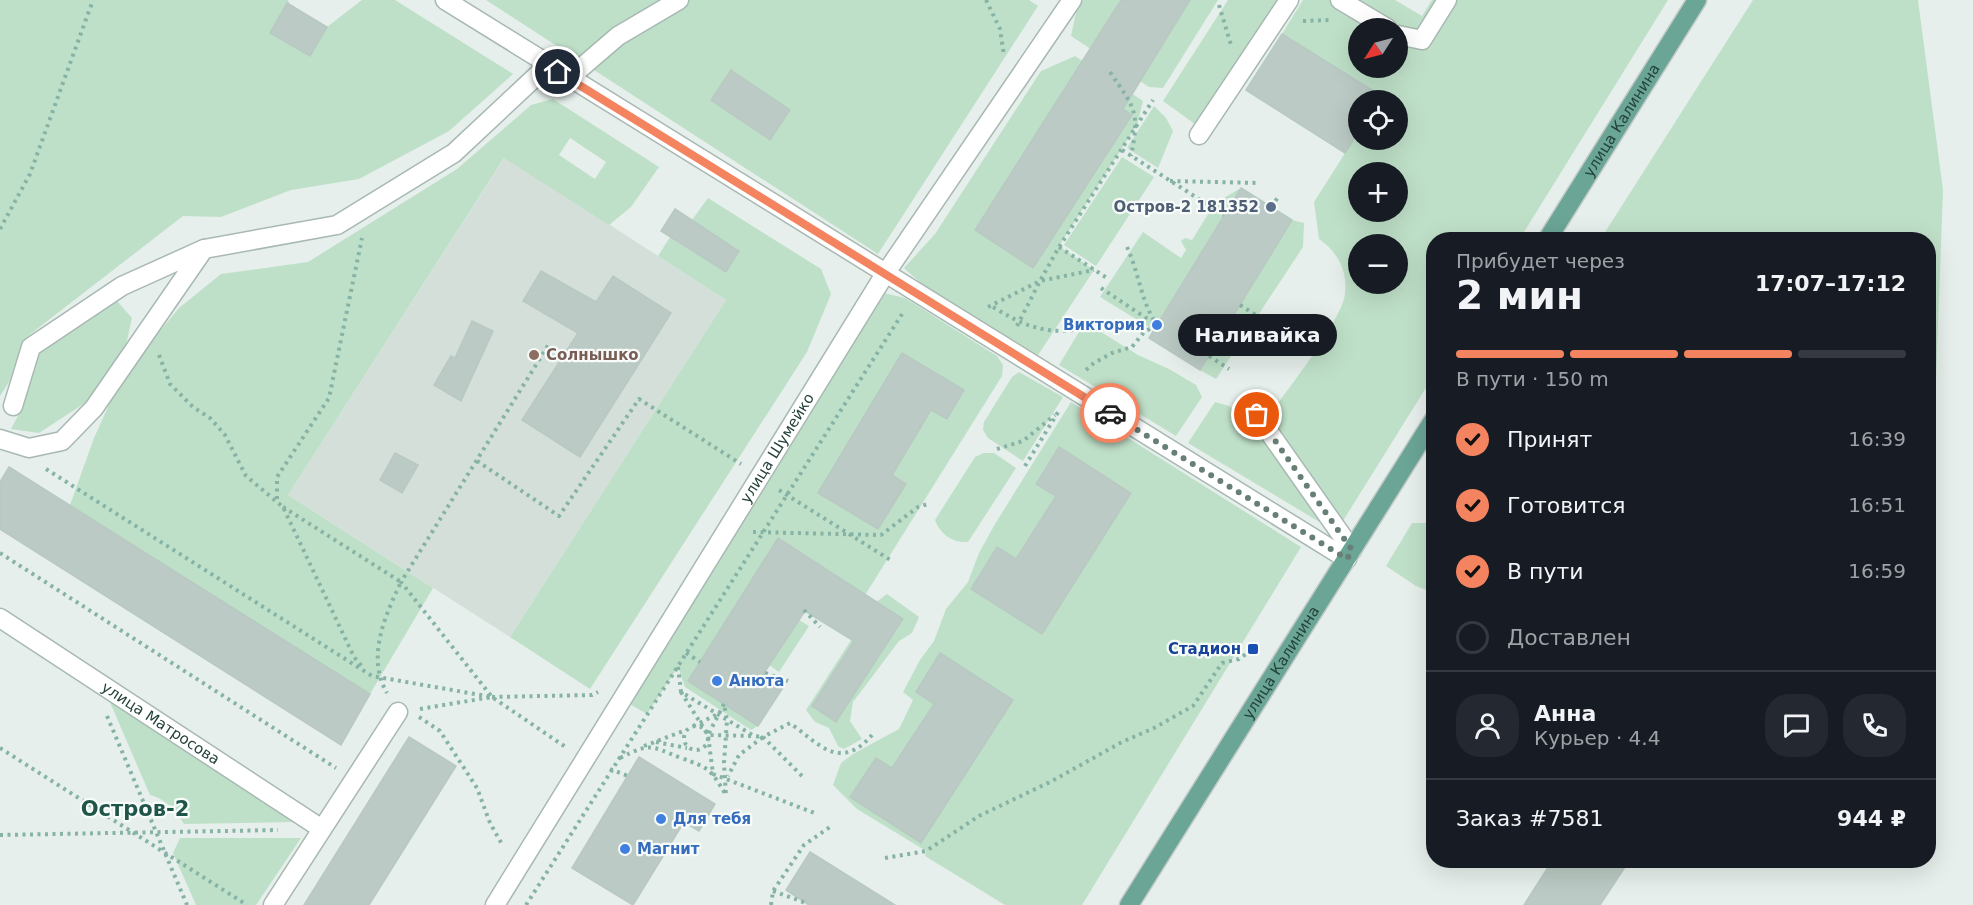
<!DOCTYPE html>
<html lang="ru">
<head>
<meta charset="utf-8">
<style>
	:root { --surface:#171b24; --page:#242831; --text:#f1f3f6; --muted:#9ea1a6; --line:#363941; --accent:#f4845f }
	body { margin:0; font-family:"DejaVu Sans",sans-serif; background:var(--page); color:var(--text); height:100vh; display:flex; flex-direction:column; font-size:22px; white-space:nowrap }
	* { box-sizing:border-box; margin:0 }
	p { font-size:20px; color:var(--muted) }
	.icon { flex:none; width:33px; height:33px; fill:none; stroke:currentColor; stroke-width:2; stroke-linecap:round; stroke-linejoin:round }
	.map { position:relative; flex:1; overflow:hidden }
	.sheet { position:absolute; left:1426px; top:232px; width:510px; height:636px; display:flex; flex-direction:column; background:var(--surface); border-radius:24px; box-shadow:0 6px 24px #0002 }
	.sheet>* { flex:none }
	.needle { width:39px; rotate:234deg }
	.buttons { position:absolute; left:1348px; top:18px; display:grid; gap:12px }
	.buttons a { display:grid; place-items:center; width:60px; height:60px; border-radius:50%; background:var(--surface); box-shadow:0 6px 24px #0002; font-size:30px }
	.pin { position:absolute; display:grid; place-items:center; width:51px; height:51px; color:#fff; margin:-26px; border:3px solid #fff; border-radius:50%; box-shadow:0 2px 6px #0007 }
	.courier { position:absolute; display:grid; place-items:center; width:60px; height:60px; margin:-30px; border:4px solid #f4845f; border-radius:50%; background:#fff; color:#222; box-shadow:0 2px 8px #0007 }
	.bubble { position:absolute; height:42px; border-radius:21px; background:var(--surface); box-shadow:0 6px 24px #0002; font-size:20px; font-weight:700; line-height:42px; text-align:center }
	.head em { font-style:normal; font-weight:700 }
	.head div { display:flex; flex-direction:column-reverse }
	.head { display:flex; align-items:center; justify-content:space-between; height:102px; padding:0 30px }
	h1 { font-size:39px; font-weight:700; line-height:45px }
	.bar { display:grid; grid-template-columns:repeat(4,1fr); gap:9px 6px; align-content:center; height:72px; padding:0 30px }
	.bar i { height:8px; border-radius:4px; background:var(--line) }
	.bar .current { background:var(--accent) }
	.bar p { grid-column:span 4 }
	.line { display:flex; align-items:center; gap:15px; padding:0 30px; border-top:2px solid var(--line) }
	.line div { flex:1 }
	.round { display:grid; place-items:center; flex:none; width:63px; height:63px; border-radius:24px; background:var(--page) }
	ol { padding:0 30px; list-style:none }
	li { display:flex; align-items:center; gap:18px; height:66px }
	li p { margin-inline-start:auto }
	li .icon { padding:6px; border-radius:50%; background:var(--accent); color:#111; stroke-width:4 }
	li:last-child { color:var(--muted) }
	li i { width:33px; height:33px; border:3px solid var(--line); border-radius:50% }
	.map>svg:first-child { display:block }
	.built { fill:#d4dfda }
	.green { fill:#bfe0c8; fill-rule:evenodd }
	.building { fill:#bbcac4; stroke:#b8c9c2; stroke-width:1.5 }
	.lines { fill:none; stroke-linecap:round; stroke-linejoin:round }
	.minor-casing { stroke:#a8b8b2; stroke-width:21 }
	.major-casing { stroke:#c2cac8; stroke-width:21 }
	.path { stroke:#86b3a5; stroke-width:4; stroke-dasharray:3 4.5; stroke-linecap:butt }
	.minor { stroke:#fff; stroke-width:18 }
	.major { stroke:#6aa596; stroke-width:18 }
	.done { stroke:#687f78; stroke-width:6; stroke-dasharray:0 10.8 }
	.route { stroke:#f4845f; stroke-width:8 }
	.service-dot { fill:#5c6f8a; stroke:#f7fbf9; stroke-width:2 }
	.shop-dot { fill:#3f7fe0; stroke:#f7fbf9; stroke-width:2 }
	.education-dot { fill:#8d6e63; stroke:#f7fbf9; stroke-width:2 }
	.transit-dot { fill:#1a4fb4; stroke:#f7fbf9; stroke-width:2 }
	.labels { text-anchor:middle; stroke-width:4.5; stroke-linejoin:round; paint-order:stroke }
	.street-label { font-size:15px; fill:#24423a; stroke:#f7fbf9 }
	.service-label { font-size:15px; font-weight:bold; fill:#4e5e75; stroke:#f7fbf9; text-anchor:end }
	.shop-label { font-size:15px; font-weight:bold; fill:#366cbe; stroke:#f7fbf9; text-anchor:start }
	.education-label { font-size:15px; font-weight:bold; fill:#785e54; stroke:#f7fbf9; text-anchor:start }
	.transit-label { font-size:15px; font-weight:bold; fill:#164399; stroke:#f7fbf9; text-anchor:end }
	.district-label { font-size:21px; font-weight:bold; fill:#1f5548; stroke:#f7fbf9 }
</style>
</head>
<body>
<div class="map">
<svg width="1973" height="905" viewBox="0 0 1973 905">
	<rect width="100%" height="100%" fill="#e6efeb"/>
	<polygon class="built" points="505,157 726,300 510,637 288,495"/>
	<g class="green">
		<polygon points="0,0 288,0 310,56 327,27 362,0 395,0 513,74 449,131 359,179 291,190 221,217 183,216 24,339 9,382 0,396"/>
		<path d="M486,0H1029L1038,6L878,254ZM732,70L790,110L769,140L711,100Z"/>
		<polygon points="1083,0 1121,0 1093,45 1144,76 1190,0 1218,0 1163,88 1149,87 1071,36 1077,8"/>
		<polygon points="1228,0 1280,0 1199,127 1163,101"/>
		<path d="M1303,0H1395L1422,16L1432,0H1668L1519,240H1434V375L1336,532L1188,443L1215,402L1229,406L1261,434L1269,416C1287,390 1341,322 1345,294C1348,271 1337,251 1319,239L1314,202L1359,131V140H1398V100H1377L1380,96L1282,34ZM1359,28H1398V68H1359ZM1359,172H1398V212H1359ZM1359,244H1398V284H1359Z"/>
		<polygon points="1753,0 1918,0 1943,190 1929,571 1929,240 1600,240"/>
		<polygon points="1075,56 1143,101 1137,125 1059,246 1094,270 1038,355 924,286 904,268 935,234 1041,71"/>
		<path d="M553,99L659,167L631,207L609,225L504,158L288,495L433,588L370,694L70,505L94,438L121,378L179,308L221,274L308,262L457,169L531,105ZM570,138L606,162L595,179L559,155Z"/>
		<polygon points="1154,106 1166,118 1173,131 1158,168 1127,148"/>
		<polygon points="1122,157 1154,177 1096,266 1064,245"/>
		<polygon points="1241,188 1154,330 1100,297 1143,232 1181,258 1186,250 1181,241 1185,238 1192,240 1215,203"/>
		<polygon points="708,198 821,269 831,294 807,352 590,689 510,637 726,300 658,256 670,237 726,272 739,250 692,220"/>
		<polygon points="1292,220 1304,223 1303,247 1216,379 1200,370"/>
		<path d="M884,293L905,298L997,356L1003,365L1002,376L842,632L823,622L847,582L779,538L688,681L758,726L751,730L685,687L678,667L647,714L626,702ZM903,353L964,391L947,419L932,410L892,475L906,484L878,529L818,493Z"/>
		<polygon points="117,301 132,318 126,345 85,403 39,433 11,429 23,406 39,354"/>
		<polygon points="1085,322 1138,355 1169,369 1196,385 1202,397 1176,436 1059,365"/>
		<polygon points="1019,372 1063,397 1023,461 988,438 983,430 984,422 1012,377"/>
		<path d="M1071,402L1301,547L1082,905H1005L925,856L926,851L857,809L833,785L841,763L853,754L899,729L913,700L903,692L920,660L934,641L946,609L968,582L979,553L995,524ZM1059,447L1131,492L1042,633L971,589L997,547L1016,559L1056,496L1036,483ZM940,653L1012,699L921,842L850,797L876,758L892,768L934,704L916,692Z"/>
		<path d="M984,453H994L1016,468L968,542C952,543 940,534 935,520L975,457Z"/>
		<polygon points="1412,523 1434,523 1434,593 1416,586 1386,566"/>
		<path d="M887,594L919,617L912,633L899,641L853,702L850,721L862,739L844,749L838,746L829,728L815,722L806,710L875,603ZM879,604L903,620L836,722L812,706Z"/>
		<polygon points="799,620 809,626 779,672 769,665"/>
		<path d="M109,700L293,822L184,824C175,809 167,800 150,795Z"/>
		<polygon points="180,838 301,838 256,905 196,905 173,853"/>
	</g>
	<g class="building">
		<polygon points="1121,0 1190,0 1123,109 1132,115 1033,268 975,230"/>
		<polygon points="287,3 327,27 310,56 270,33"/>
		<polygon points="1282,34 1388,100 1359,100 1359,131 1345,153 1246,90"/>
		<polygon points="731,70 790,110 770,140 711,100"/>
		<polygon points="1241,188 1292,220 1200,370 1149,338"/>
		<polygon points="675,209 739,251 726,272 661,231"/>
		<polygon points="541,271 596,302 613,276 671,313 580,457 522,420 578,333 523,301"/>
		<polygon points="472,321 493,331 461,401 434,385 451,356 455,358"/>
		<polygon points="902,353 964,390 947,419 931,410 892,475 906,484 878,529 818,493"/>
		<polygon points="1059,447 1131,493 1042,634 971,589 997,547 1016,559 1056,496 1036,484"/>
		<polygon points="395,453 418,465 402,493 380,480"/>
		<polygon points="9,467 370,694 341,745 0,529 0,482"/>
		<polygon points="778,538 903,619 836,722 812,706 854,641 805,611 764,673 784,686 758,726 688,681"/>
		<polygon points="940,653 1013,700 921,843 850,797 876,758 892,768 934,704 916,692"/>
		<polygon points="409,737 456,766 369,905 304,905"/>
		<polygon points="639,757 715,804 699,831 684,822 633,905 572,868"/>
		<polygon points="810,852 895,905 809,905 786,890"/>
		<polygon points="1552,861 1629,861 1600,905 1524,905"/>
	</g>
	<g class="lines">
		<g class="minor-casing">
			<g id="minor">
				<polyline points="445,0 1347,559"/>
				<polyline points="1340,0 1387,28"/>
				<polyline points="1398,35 1422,40 1447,0"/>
				<polyline points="568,79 618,36 679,0"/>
				<polyline points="1199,135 1289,0"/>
				<polyline points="13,406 31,347 122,286 204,249"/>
				<polyline points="1257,415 1352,550"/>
				<polyline points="0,439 29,448 62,441 94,408 204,249 337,225 454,153 547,66"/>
				<path id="s1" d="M0,618L322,829"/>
				<polyline points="273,905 398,712"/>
				<path id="s2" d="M495,905L885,274L1072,0"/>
			</g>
		</g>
		<g class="major-casing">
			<g id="major">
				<path id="s3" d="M1547,240L1697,0"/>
				<path id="s4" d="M1129,905L1434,419"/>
			</g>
		</g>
		<g class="path">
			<polyline points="986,0 1000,29 1004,56"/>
			<polyline points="1219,5 1231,45"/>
			<polyline points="1303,21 1329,20"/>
			<path d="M1110,72C1135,109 1140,111 1131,156"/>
			<polyline points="1122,150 1224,215"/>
			<polyline points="1170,181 1259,183"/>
			<polyline points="1271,207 1279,196"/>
			<polyline points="0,229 30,174 93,0"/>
			<polyline points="1059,247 1107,278"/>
			<path d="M1127,247C1139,273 1141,302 1157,325"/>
			<polyline points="1101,288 1155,324"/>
			<polyline points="1240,305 1262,319"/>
			<polyline points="988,307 1040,281 1059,247 1153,100"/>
			<path d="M993,307C1019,323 1042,334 1073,330"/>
			<polyline points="1017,326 1040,281 1094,270"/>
			<polyline points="159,355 170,384 193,407 210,418 225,435 246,476 283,507 354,657 364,669"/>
			<polyline points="1209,356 1229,369"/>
			<polyline points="1086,370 1094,363 1112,353 1132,347 1144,332 1157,325"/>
			<polyline points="997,449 1023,441 1055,415"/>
			<polyline points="477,461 559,516 639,399 741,464"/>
			<polyline points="1025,466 1060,409"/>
			<polyline points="46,469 372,676 492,697 401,582 549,344"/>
			<polyline points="779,490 892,561"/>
			<polyline points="277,499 277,477 329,398 362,238"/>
			<path d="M283,507L401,582C385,616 366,657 387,693"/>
			<polyline points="753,532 881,535 918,507 928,504"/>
			<polyline points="0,553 336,768"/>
			<polyline points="804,610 820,627"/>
			<polyline points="686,653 700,662"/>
			<polyline points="678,667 681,692 754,736 763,737 739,755 728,776"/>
			<polyline points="765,673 788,681"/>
			<polyline points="681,692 708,735 713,774 817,814"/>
			<polyline points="492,697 592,695 598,692"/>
			<polyline points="724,704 708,735 753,736"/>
			<polyline points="420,709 492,697 567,748"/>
			<polyline points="107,716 187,905"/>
			<polyline points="419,717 440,731 477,788 490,823 503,846"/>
			<circle cx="696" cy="738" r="12"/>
			<polyline points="693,726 718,714"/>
			<polyline points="656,742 687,748"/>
			<polyline points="644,746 686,730"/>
			<polyline points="0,748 247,905"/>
			<path d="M620,758C652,742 650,746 681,758C709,768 710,768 726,795L724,763L727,720L724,704"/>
			<polyline points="610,769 628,776"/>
			<path d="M802,776L763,737L790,723C819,744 840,772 872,735"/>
			<polyline points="0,835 278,830"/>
			<polyline points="885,858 926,851 979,816 1052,781 1122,742 1154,728 1193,706 1222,663 1239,659 1253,649"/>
			<polyline points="773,891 806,903"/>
			<polyline points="526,905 904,311"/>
			<polyline points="771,905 773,891 804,845 833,825"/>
		</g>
		<use href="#minor" class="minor"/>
		<use href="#major" class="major"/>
	</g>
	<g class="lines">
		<polyline class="done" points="1110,413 1347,559 1352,550 1257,415"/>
		<polyline class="route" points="558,72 1110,413"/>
	</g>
	<circle class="service-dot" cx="1271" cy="207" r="6"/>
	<g class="shop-dot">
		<circle cx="1157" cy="325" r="6"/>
		<circle cx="717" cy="681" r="6"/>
		<circle cx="661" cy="819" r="6"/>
		<circle cx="625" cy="849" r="6"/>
	</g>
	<circle class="education-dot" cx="534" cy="355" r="6"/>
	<rect class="transit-dot" x="1247" y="643" width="12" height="12" rx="3"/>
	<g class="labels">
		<g class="street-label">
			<text dy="5" stroke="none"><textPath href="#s3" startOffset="141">улица Калинина</textPath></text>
			<text dy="5" stroke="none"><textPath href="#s2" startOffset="537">улица Шумейко</textPath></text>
			<text dy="5" stroke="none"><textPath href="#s4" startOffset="286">улица Калинина</textPath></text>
			<text dy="5" stroke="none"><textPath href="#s1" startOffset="192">улица Матросова</textPath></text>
		</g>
		<g class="service-label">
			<text x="1259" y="212">Остров-2 181352</text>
		</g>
		<g class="shop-label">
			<text x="1145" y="330" text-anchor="end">Виктория</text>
			<text x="729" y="686">Анюта</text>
			<text x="673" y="824">Для тебя</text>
			<text x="637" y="854">Магнит</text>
		</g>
		<g class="education-label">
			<text x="546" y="360">Солнышко</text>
		</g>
		<g class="transit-label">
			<text x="1241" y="654">Стадион</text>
		</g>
		<g class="district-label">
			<text x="135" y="816">Остров-2</text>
		</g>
	</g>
</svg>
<div class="buttons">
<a><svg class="needle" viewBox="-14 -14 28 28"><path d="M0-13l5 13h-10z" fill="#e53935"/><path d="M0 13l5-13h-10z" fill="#9ea1a6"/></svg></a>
<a><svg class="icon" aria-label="locate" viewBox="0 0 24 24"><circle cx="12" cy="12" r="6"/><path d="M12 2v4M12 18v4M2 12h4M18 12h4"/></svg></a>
<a>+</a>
<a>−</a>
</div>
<div class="pin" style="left:1257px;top:415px;background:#ea580c"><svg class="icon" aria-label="bag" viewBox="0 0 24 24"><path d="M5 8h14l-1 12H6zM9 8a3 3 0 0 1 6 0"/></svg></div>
<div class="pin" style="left:558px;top:72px;background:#1f2937"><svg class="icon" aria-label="home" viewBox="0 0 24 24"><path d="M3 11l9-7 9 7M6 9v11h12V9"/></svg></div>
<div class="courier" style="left:1110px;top:413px"><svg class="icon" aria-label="car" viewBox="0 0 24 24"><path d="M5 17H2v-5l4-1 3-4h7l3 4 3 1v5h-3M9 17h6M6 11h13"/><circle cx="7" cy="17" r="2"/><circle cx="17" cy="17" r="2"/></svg></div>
<div class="bubble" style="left:1178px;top:314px;width:159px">Наливайка</div>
<section class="sheet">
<div class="head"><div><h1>2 мин</h1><p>Прибудет через</p></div><em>17:07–17:12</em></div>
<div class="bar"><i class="current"></i><i class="current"></i><i class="current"></i><i></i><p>В пути · 150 m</p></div>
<ol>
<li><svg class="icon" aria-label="check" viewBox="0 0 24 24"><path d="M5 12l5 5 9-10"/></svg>Принят<p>16:39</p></li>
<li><svg class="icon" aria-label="check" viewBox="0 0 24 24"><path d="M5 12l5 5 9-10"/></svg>Готовится<p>16:51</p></li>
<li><svg class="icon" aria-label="check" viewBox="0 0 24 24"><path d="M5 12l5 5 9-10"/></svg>В пути<p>16:59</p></li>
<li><i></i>Доставлен</li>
</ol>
<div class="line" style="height:108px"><a class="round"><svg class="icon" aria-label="person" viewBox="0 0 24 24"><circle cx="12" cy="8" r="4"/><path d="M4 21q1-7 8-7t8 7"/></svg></a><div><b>Анна</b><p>Курьер · 4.4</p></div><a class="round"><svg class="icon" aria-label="chat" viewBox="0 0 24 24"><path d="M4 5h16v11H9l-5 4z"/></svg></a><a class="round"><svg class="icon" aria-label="phone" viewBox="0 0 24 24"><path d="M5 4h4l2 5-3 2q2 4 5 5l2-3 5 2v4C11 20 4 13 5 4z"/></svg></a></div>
<div class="line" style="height:78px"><div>Заказ #7581</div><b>944 ₽</b></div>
</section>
</div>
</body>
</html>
